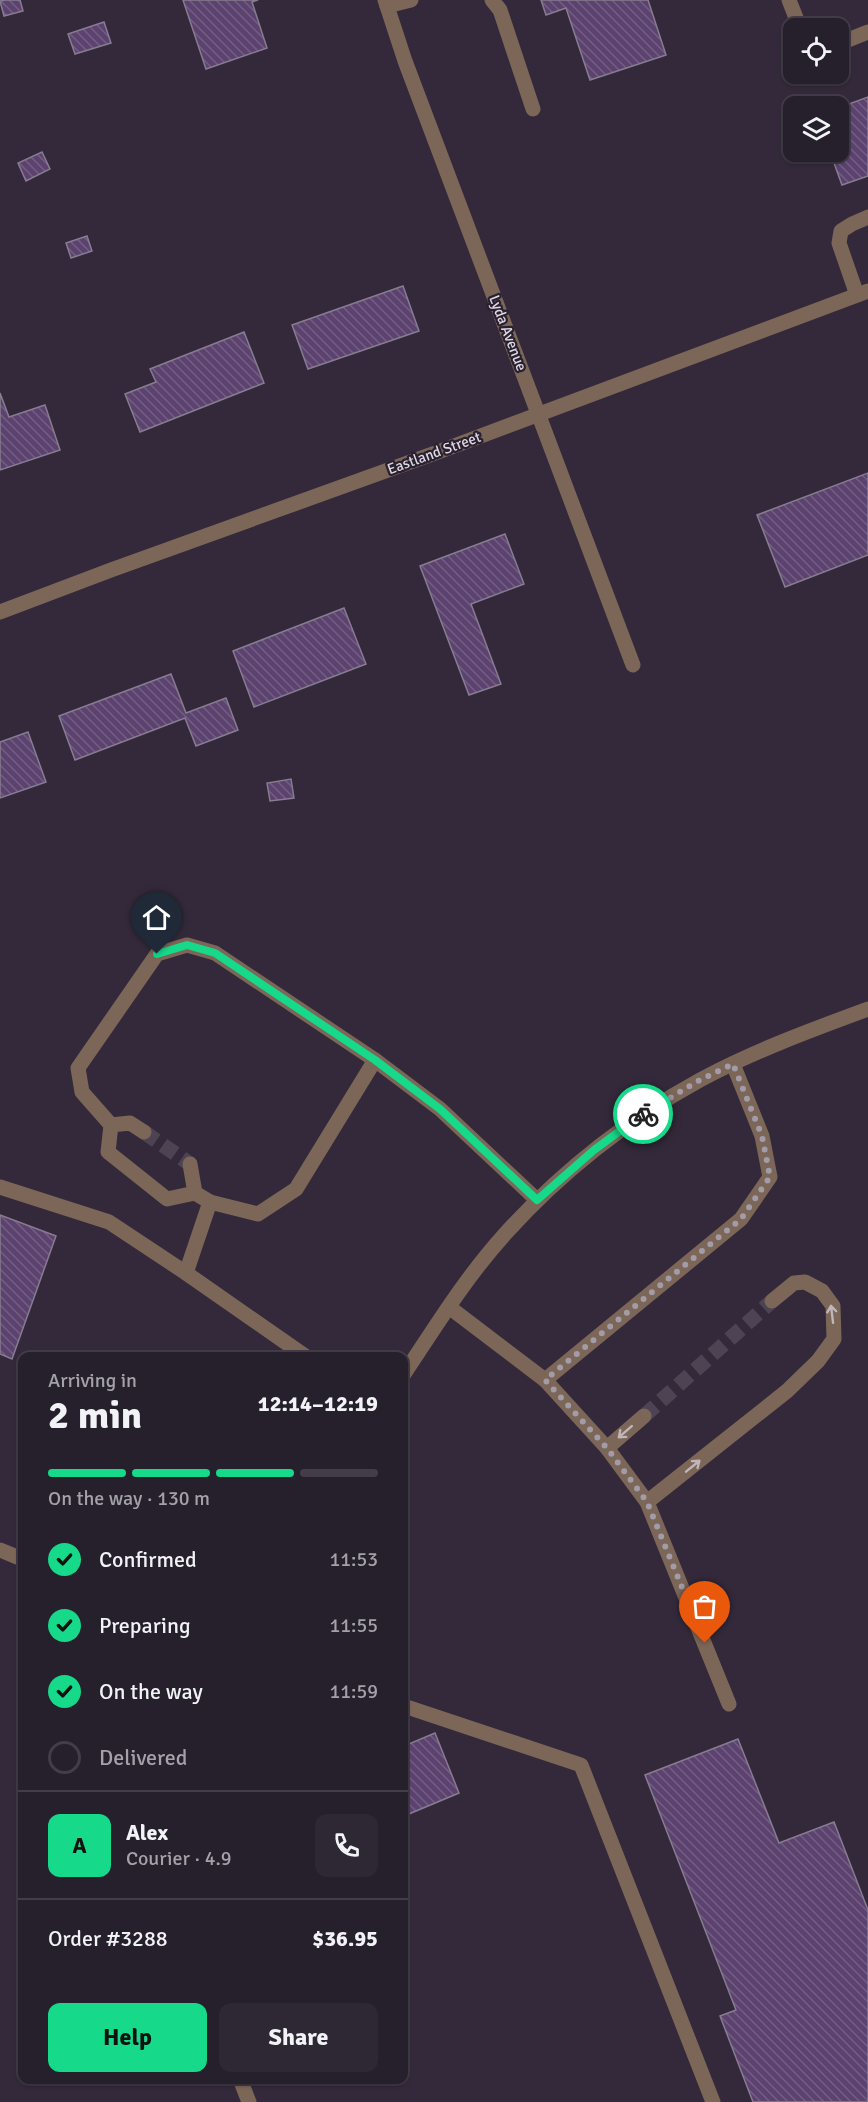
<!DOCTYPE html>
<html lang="en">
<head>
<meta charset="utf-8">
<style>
	:root { --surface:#261f2c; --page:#2e2734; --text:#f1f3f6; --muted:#a4a2a9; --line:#423d48; --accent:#16d989 }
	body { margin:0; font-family:Signika,sans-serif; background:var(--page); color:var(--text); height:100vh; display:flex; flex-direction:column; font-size:22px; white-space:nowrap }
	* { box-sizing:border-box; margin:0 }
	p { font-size:20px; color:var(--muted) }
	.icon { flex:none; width:33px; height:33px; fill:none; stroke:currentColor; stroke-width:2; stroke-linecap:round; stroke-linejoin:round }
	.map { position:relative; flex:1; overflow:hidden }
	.drawer { position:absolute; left:18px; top:1352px; width:390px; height:732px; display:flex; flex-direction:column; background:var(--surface); border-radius:12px; box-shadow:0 2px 4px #0004,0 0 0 2px var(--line) }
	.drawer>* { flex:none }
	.buttons { position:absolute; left:783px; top:18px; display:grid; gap:12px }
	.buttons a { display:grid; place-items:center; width:66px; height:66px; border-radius:12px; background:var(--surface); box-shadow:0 2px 4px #0004,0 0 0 2px var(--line); font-size:30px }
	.pin { position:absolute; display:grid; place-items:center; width:51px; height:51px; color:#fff; margin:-62px -26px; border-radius:50% 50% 50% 0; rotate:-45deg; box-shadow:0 0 6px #0007 }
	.pin .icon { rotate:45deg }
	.courier { position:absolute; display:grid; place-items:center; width:60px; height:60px; margin:-30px; border:4px solid #16d989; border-radius:50%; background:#fff; color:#222; box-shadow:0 2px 8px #0007 }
	.head em { font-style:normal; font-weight:700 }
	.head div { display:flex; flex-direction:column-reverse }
	.head { display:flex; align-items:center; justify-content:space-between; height:102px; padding:0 30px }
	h1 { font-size:39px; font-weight:700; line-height:45px }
	.bar { display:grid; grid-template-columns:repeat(4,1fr); gap:9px 6px; align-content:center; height:72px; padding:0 30px }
	.bar i { height:8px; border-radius:4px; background:var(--line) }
	.bar .current { background:var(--accent) }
	.bar p { grid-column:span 4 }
	.line { display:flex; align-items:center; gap:15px; padding:0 30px; border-top:2px solid var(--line) }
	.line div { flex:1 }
	.round { display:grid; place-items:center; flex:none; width:63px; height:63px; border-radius:12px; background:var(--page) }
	ol { padding:0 30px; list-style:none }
	li { display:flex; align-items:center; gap:18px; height:66px }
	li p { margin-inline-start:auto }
	li .icon { padding:6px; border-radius:50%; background:var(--accent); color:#111; stroke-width:4 }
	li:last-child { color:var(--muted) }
	li i { width:33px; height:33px; border:3px solid var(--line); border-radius:50% }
	.cta { display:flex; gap:12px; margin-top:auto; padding:12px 30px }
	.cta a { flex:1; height:69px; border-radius:12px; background:var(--accent); color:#111; font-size:24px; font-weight:700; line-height:69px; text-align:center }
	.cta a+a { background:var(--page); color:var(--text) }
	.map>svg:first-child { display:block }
	.building { fill:url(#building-back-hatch); stroke:#887c90; stroke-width:1.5 }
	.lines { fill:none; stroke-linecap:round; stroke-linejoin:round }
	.minor-tunnel { stroke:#4d4353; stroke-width:15; stroke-dasharray:15 8; stroke-linecap:butt }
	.minor { stroke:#7b6657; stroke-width:15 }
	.oneway { stroke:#c0b6b9 }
	.done { stroke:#a29ba8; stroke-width:6; stroke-dasharray:0 10.8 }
	.route { stroke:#16d989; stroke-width:8 }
	.labels { text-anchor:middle; stroke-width:4.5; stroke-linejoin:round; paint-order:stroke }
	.street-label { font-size:15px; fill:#ded8e3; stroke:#292030 }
</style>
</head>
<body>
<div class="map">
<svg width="868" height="2102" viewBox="0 0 868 2102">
	<defs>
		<pattern id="building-back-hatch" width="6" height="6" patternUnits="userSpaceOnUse" patternTransform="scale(1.5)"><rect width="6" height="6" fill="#5c436f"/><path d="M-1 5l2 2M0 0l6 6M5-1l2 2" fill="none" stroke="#735d83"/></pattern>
	</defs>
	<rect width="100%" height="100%" fill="#33293a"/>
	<g class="building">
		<polygon points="5,0 20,0 23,11 4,16 0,1"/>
		<polygon points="183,0 258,0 252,2 267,48 206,69"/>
		<polygon points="541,0 648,0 666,55 590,80 566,8 546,15"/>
		<polygon points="104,22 111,43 75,54 68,34"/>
		<polygon points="868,97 868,176 842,185 830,152 838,152 838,108"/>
		<polygon points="42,152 50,169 26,181 18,163"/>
		<polygon points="87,236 92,251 71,258 66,243"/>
		<polygon points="403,286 419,331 308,369 292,325"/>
		<polygon points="244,332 264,383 140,432 125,394 156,382 150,369"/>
		<polygon points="0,393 9,417 45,405 60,450 0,470"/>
		<polygon points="868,473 868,555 785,587 757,515"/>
		<polygon points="505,534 524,584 471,604 501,684 469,695 420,566"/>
		<polygon points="344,608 366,664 254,707 233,651"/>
		<polygon points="171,674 186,713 226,698 238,730 196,746 185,718 75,760 59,716"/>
		<polygon points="28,732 46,782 0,798 0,742"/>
		<polygon points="291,779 294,798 270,801 267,783"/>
		<polygon points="0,1215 56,1236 12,1359 0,1354"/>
		<polygon points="435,1733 459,1793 404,1816 404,1746"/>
		<polygon points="738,1739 779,1843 834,1822 868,1910 868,2102 753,2102 720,2016 736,2010 645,1775"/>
	</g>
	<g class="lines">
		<g class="minor-tunnel">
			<polyline points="144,1132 190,1164"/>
			<polyline points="644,1416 772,1301"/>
		</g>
		<g class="minor">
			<polyline points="385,0 405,61 633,665"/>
			<polyline points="492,0 500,10 533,109"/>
			<polyline points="789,0 800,28"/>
			<polyline points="387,6 411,0"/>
			<polyline points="838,44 868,32"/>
			<polyline points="857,295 839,243 841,231 852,224 868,217"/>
			<polyline points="0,612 111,570 438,452 868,291"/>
			<polyline points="111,1125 130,1123 144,1132"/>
			<polyline points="190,1164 195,1193"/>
			<polyline points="0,1187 109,1222 186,1273 305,1356"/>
			<polyline points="210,1202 258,1214 296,1189 375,1060"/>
			<polyline points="186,1273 210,1202 195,1193 167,1199 108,1152 111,1125 82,1092 78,1068 157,954 187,945 215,953 375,1060 440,1109 537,1200"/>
			<polyline points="449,1307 545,1380 607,1448 647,1502 729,1704"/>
			<path d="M404,1374C436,1326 466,1277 505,1234C561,1172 627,1120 700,1080C754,1051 811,1030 868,1009"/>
			<polyline points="545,1380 741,1219 770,1177 762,1136 733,1064"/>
			<polyline points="607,1448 644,1416"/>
			<polyline points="647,1502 787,1391 818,1361 834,1339 833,1306 822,1291 805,1282 794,1283 772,1301"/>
			<polyline points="0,1550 22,1559"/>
			<polyline points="404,1706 581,1765 713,2102"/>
			<polyline points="240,2079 249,2102"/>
		</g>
	</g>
	<defs><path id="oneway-shaft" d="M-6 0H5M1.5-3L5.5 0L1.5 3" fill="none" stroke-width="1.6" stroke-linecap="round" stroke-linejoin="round" transform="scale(1.5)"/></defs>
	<g class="oneway">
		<use href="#oneway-shaft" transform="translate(832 1314) rotate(-97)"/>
		<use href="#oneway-shaft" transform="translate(625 1432) rotate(139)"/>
		<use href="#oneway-shaft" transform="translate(693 1466) rotate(-39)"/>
	</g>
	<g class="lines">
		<polyline class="done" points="643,1114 700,1080 733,1064 762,1136 770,1177 741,1219 545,1380 607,1448 647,1502 705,1643"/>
		<polyline class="route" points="157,954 187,945 215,953 375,1060 440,1109 537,1200 594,1150 643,1114"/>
	</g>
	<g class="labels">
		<g class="street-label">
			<text transform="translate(508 333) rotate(69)" y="5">Lyda Avenue</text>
			<text transform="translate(434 453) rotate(-20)" y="5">Eastland Street</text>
		</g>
	</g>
</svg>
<div class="buttons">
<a><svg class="icon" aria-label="locate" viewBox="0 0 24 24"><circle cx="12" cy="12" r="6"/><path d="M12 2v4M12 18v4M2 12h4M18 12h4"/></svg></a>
<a><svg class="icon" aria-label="layers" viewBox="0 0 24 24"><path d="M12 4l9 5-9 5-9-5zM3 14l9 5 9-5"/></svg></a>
</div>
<div class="pin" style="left:705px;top:1643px;background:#ea580c"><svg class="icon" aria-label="bag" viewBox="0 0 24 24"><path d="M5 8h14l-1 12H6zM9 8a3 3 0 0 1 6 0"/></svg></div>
<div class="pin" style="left:157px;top:954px;background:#1f2937"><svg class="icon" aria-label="home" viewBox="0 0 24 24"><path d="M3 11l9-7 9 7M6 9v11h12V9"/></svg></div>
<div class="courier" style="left:643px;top:1114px"><svg class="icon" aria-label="bike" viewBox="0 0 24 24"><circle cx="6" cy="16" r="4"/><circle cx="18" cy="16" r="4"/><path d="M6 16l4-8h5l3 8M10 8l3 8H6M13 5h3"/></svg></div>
<section class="drawer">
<div class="head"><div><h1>2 min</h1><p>Arriving in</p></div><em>12:14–12:19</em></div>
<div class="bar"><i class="current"></i><i class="current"></i><i class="current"></i><i></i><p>On the way · 130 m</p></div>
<ol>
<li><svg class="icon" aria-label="check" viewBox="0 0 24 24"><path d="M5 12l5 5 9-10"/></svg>Confirmed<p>11:53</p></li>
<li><svg class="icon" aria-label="check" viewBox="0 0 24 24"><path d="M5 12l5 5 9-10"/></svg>Preparing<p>11:55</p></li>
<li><svg class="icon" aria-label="check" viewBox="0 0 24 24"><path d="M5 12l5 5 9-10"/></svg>On the way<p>11:59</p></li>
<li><i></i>Delivered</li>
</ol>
<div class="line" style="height:108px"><b class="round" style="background:var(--accent);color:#111">A</b><div><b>Alex</b><p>Courier · 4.9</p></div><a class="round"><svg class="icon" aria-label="phone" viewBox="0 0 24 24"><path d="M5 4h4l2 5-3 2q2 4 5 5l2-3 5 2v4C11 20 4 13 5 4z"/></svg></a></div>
<div class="line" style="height:78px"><div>Order #3288</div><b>$36.95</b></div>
<div class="cta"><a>Help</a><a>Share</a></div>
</section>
</div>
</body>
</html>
